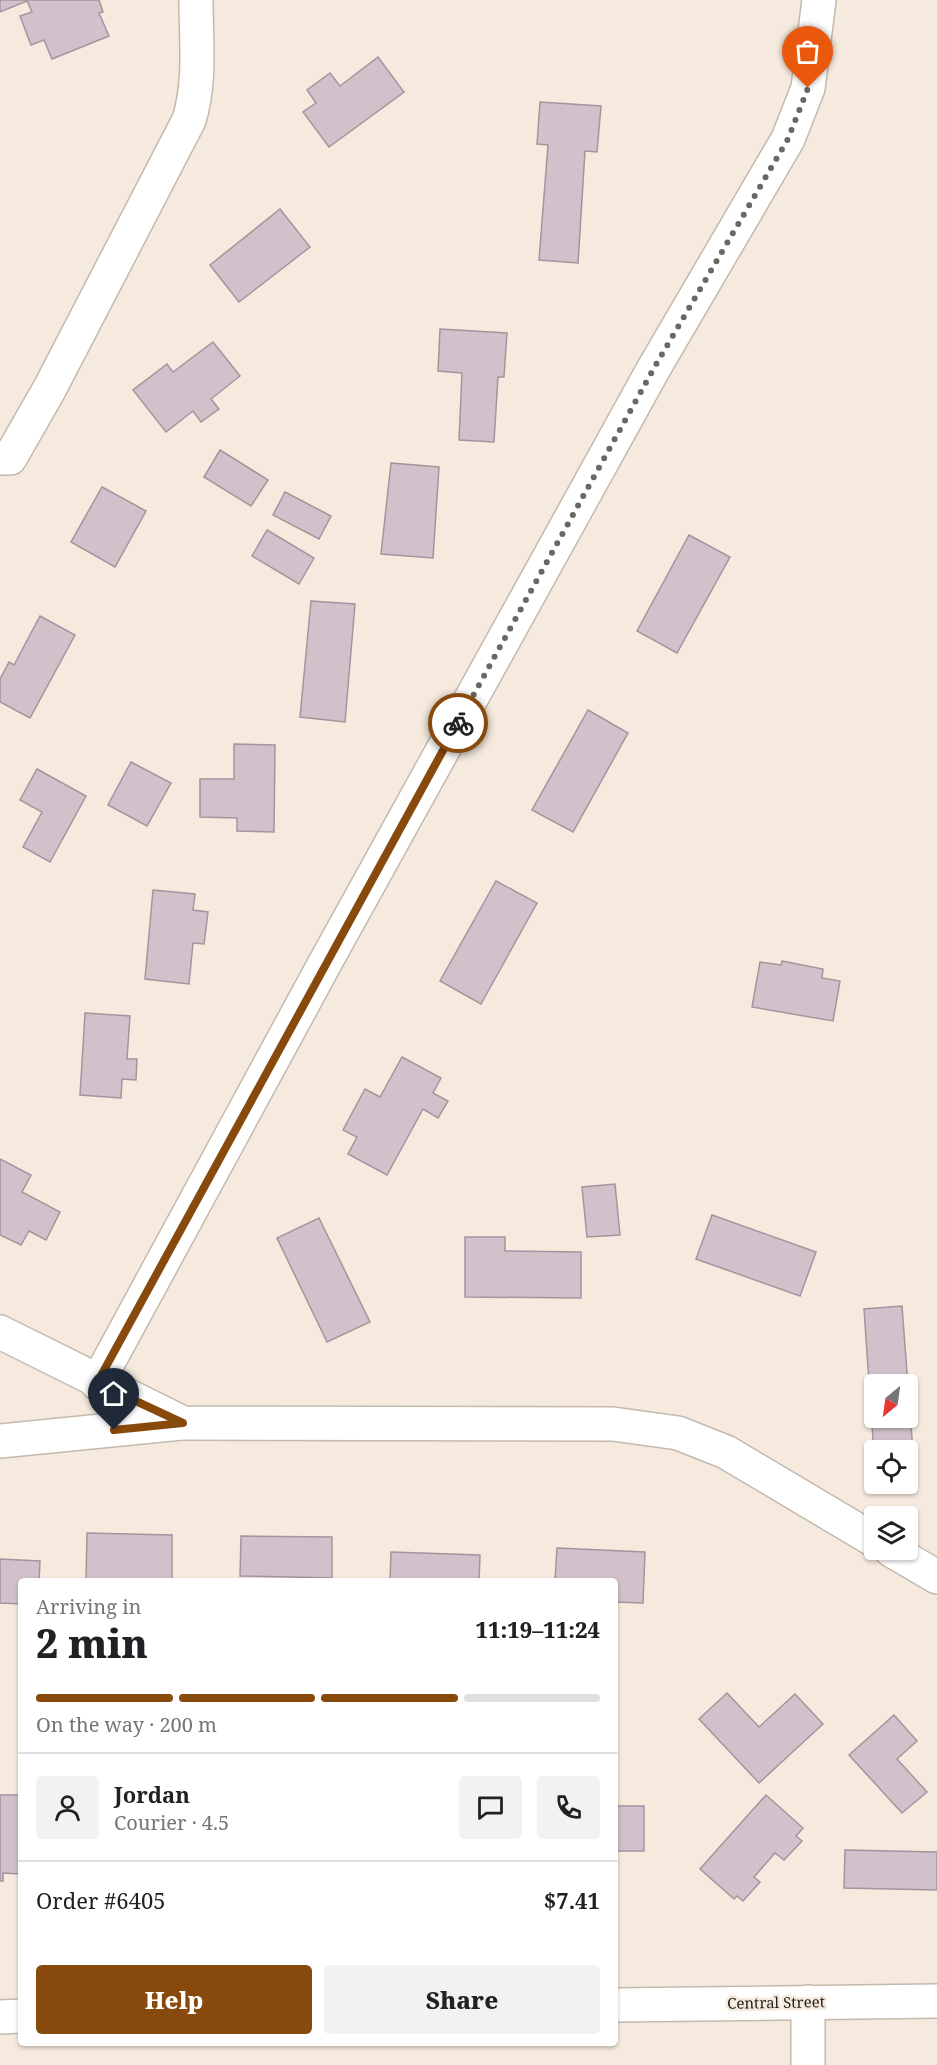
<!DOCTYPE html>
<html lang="en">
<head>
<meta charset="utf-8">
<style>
	:root { --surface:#fff; --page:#f2f2f2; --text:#202124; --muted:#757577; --line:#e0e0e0; --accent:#884a0c }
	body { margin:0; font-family:"Noto Serif",serif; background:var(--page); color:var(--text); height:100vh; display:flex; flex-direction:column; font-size:22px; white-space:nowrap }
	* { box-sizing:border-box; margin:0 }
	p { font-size:20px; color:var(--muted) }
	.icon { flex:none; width:33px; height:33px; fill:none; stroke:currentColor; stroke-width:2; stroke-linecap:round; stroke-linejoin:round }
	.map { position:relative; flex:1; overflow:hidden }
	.drawer { position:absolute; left:18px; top:1578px; width:600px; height:468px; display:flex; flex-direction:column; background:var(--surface); border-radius:6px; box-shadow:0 2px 4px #0004 }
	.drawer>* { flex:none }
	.needle { width:39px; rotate:209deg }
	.fabs { position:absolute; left:864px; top:1374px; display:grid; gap:12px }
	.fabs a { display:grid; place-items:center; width:54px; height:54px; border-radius:6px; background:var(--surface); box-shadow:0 2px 4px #0004; font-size:30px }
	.pin { position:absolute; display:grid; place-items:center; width:51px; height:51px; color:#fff; margin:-62px -26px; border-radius:50% 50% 50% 0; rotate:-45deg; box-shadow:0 0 6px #0007 }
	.pin .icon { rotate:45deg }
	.courier { position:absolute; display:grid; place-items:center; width:60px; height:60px; margin:-30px; border:4px solid #884a0c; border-radius:50%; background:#fff; color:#222; box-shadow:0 2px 8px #0007 }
	.summary em { font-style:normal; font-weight:800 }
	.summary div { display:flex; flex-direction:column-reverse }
	.summary { display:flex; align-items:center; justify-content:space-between; height:102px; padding:0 18px }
	h1 { font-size:39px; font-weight:800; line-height:45px }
	.bar { display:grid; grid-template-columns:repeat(4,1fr); gap:9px 6px; align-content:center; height:72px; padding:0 18px }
	.bar i { height:8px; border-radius:4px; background:var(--line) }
	.bar .current { background:var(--accent) }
	.bar p { grid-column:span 4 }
	.line { display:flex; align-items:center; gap:15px; padding:0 18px; border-top:2px solid var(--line) }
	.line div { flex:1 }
	.round { display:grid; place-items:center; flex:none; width:63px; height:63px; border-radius:6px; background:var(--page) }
	.cta { display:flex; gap:12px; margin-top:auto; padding:12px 18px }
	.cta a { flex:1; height:69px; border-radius:6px; background:var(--accent); color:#fff; font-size:24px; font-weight:800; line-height:69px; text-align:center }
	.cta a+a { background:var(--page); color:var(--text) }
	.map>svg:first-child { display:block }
	.building { fill:#d0c1ca; stroke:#a3959e; stroke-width:1.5; fill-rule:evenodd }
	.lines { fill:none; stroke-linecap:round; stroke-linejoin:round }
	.street-casing { stroke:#c4b9ad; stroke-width:36 }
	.secondary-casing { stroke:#c4b9ad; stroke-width:36 }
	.street { stroke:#fff; stroke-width:33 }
	.secondary { stroke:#fff; stroke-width:33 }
	.done { stroke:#6e6760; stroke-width:6; stroke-dasharray:0 10.8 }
	.route { stroke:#884a0c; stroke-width:8 }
	.labels { text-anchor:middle; stroke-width:5; stroke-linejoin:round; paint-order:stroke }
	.street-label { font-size:15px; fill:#25211c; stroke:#f5eadd }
</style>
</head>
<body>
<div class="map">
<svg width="937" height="2065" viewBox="0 0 937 2065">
	<rect width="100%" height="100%" fill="#f5eadd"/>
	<g class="building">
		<polygon points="0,0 99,0 103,12 99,13 109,36 52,59 44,40 31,45 20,16 32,12 27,1 0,12"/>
		<polygon points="378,57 404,92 329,147 303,112 316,103 307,90 330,73 340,86"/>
		<polygon points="540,102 601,106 597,152 585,151 578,263 539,260 548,145 537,144"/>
		<polygon points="280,209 310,247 239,302 210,265"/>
		<polygon points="440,329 507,333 504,377 498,377 494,442 459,440 462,373 438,371"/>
		<polygon points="213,342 240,376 211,399 219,409 201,422 193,411 166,432 133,390 167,364 173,372"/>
		<polygon points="220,450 268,480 251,506 204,477"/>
		<polygon points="391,463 439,467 433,558 381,554"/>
		<polygon points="102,487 146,511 115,567 71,542"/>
		<polygon points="285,492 331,516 319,539 273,515"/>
		<polygon points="267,530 314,558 299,584 252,556"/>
		<polygon points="689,535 730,557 677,653 637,631"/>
		<polygon points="311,601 355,604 345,722 300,717"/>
		<polygon points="40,616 75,635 30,718 0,702 0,679 9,662 14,665"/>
		<polygon points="588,710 628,733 573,832 532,810"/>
		<polygon points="234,744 275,745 274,832 237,831 237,818 200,817 200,779 234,779"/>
		<polygon points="131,762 171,783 147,826 108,805"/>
		<polygon points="37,769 86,796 50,862 23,847 42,812 20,800"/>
		<polygon points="496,881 537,903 481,1004 440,981"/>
		<polygon points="153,890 195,894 193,910 208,912 204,944 193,943 189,984 145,979"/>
		<polygon points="782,961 823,969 822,978 840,981 833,1021 752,1007 760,962 781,965"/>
		<polygon points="85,1013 130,1016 127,1059 137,1059 136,1080 122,1079 121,1098 80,1095"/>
		<polygon points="402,1057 441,1078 433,1093 448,1101 438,1118 423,1109 387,1175 348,1154 357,1137 343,1130 365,1089 380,1097"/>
		<polygon points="0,1159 31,1175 22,1192 60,1212 46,1240 29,1231 21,1245 0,1235"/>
		<polygon points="615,1184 620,1235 587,1237 582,1187"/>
		<polygon points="712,1215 816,1252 800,1296 696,1259"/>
		<polygon points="319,1218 370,1322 327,1342 277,1238"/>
		<polygon points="465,1237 505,1237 505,1251 581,1252 581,1298 465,1297"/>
		<path d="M902,1306L913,1452L874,1450V1454L864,1309ZM874,1384H908V1418H874Z"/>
		<polygon points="87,1533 172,1535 172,1580 86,1579"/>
		<polygon points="241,1536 332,1537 332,1578 240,1576"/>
		<polygon points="557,1548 645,1552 643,1603 615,1602 615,1581 555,1581"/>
		<polygon points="391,1552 480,1555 479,1581 390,1581"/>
		<polygon points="0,1559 40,1561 39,1581 21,1581 21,1604 0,1603"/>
		<polygon points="727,1693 759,1727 795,1694 823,1724 759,1783 699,1719"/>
		<polygon points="894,1715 917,1741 897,1759 927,1792 902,1813 849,1755"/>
		<polygon points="0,1795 21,1795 21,1874 3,1873 3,1881 0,1881"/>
		<polygon points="766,1795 803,1828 796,1836 802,1841 784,1860 775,1853 754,1877 760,1882 743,1901 737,1896 734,1899 700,1869"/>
		<rect x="615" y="1806" width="29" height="45"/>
		<polygon points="845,1850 937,1852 937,1890 844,1888"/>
	</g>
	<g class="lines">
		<g class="street-casing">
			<g id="street">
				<path d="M0,458H10L50,388L189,120C201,81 196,40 196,0"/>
				<polyline points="0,1332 183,1423 613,1424 678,1433 726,1452 874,1540"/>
				<polyline points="97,1383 325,963 654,368 788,139 808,88 819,0"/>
				<polyline points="0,1441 181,1423"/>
				<polyline points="891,1550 937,1577"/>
				<polyline points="808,2002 808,2065"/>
			</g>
		</g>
		<g class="secondary-casing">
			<g id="secondary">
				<polyline points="615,2005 937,2001"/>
				<polyline points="0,2017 21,2016"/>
			</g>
		</g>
		<use href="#street" class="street"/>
		<use href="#secondary" class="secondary"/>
	</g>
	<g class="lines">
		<polyline class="done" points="458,723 654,368 788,139 808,88"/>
		<polyline class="route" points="114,1430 183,1423 97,1383 458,723"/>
	</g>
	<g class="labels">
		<g class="street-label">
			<text transform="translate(776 2003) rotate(-1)" y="5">Central Street</text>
		</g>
	</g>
</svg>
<div class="fabs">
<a><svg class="needle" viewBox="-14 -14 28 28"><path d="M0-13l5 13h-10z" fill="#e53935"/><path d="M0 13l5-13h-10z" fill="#757577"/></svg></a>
<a><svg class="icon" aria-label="locate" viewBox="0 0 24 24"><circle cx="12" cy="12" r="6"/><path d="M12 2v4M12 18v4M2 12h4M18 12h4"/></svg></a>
<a><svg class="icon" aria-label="layers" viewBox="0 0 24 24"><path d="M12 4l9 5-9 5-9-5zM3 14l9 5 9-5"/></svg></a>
</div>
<div class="pin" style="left:808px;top:88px;background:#ea580c"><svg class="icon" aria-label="bag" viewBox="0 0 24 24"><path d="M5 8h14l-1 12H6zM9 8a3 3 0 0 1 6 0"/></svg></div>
<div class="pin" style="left:114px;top:1430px;background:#1f2937"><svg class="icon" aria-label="home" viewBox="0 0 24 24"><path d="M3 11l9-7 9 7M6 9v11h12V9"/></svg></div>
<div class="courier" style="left:458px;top:723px"><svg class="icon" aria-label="bike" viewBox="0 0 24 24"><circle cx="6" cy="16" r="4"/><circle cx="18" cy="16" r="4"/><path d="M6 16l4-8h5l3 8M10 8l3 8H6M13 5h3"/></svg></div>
<section class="drawer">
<div class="summary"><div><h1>2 min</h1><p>Arriving in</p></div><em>11:19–11:24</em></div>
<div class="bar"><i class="current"></i><i class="current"></i><i class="current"></i><i></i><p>On the way · 200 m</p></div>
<div class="line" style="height:108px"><a class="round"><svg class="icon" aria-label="person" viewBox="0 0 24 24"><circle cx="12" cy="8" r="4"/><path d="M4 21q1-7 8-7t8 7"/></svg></a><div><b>Jordan</b><p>Courier · 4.5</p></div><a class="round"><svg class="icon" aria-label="chat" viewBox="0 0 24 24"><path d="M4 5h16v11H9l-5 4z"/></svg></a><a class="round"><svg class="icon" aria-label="phone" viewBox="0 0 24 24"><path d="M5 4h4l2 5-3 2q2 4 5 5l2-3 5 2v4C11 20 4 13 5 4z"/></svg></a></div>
<div class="line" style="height:78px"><div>Order #6405</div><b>$7.41</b></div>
<div class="cta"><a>Help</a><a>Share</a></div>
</section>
</div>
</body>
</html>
